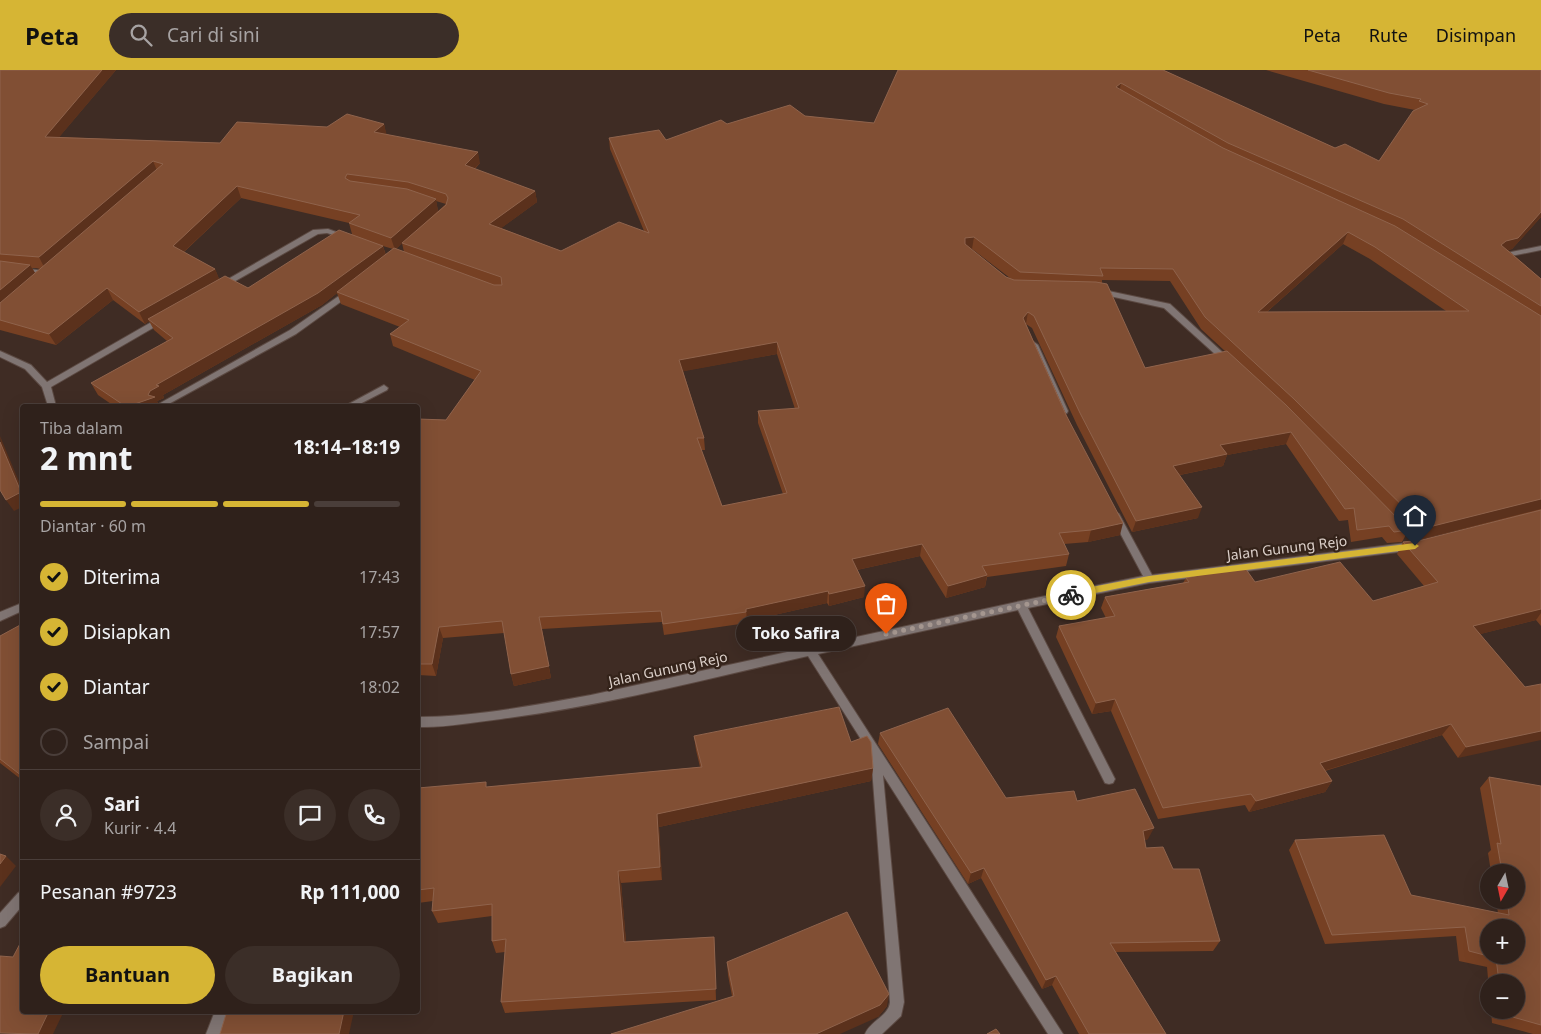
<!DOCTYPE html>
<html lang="id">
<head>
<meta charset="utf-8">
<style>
	:root { --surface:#2f211b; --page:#3b2e28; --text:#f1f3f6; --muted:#a7a3a3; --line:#4a3e3a; --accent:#d6b534 }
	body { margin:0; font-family:"Noto Sans",sans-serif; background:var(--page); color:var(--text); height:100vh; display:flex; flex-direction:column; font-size:19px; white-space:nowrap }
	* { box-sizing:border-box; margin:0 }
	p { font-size:16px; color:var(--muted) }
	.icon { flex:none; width:28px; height:28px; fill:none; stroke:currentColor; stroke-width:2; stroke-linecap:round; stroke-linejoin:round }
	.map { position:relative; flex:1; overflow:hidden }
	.details { position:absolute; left:20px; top:334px; width:400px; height:610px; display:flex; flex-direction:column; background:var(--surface); border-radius:5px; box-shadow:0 5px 20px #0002,0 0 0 1px var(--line) }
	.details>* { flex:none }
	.needle { width:32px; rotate:189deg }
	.buttons { position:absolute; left:1480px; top:794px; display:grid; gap:10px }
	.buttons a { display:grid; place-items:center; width:45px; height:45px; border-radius:50%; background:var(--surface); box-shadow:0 5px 20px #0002,0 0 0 1px var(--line); font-size:25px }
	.pin { position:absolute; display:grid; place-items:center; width:42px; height:42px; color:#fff; margin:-51px -21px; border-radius:50% 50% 50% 0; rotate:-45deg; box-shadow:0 0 5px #0007 }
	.pin .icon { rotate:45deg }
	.courier { position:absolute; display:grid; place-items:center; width:50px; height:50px; margin:-25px; border:4px solid #d6b534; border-radius:50%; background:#fff; color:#222; box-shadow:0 1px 6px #0007 }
	.bubble { position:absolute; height:35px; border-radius:18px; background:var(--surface); box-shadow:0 5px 20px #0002,0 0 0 1px var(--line); font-size:16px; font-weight:700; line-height:35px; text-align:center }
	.overview em { font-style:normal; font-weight:700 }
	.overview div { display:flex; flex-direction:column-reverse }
	.overview { display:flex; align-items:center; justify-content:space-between; height:85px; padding:0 20px }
	h1 { font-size:32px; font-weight:700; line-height:38px }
	.bar { display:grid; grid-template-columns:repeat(4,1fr); gap:8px 5px; align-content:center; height:60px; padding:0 20px }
	.bar i { height:6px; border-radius:4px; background:var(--line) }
	.bar .current { background:var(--accent) }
	.bar p { grid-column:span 4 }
	.line { display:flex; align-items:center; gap:12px; padding:0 20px; border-top:1px solid var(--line) }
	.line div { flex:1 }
	.round { display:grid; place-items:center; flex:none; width:52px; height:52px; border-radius:26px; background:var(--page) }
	ol { padding:0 20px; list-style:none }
	li { display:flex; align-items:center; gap:15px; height:55px }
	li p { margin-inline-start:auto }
	li .icon { padding:5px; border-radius:50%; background:var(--accent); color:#111; stroke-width:4 }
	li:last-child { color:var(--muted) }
	li i { width:28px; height:28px; border:2px solid var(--line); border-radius:50% }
	.cta { display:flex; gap:10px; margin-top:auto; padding:10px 20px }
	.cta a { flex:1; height:58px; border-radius:30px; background:var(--accent); color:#111; font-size:20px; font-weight:700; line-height:58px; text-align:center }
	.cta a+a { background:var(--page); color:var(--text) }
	header { display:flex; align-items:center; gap:30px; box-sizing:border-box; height:70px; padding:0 25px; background:var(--accent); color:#111 }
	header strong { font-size:24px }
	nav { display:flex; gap:28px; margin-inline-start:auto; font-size:18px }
	.search { width:350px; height:45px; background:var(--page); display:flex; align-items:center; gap:12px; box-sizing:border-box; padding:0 18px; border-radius:28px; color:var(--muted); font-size:19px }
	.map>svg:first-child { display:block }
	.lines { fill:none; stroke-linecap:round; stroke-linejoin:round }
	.service-casing { stroke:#5b4942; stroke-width:2 }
	.minor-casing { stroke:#5b4942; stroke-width:2 }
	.service { fill:#807573; fill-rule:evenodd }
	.minor { fill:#807573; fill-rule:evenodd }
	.wall { fill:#764023; fill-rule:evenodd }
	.shaded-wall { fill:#5b311c }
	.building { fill:#814f34; stroke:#8f634c; fill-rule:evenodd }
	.route { fill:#d6b534 }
	.done { stroke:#a4968f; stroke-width:5; stroke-dasharray:0 9 }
	.labels { text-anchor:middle; stroke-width:4.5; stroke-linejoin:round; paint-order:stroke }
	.street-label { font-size:14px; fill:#dbcfc9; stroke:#34231a }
</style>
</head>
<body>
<header>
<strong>Peta</strong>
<div class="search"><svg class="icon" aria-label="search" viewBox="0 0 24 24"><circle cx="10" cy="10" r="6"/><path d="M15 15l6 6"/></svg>Cari di sini</div>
<nav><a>Peta</a><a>Rute</a><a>Disimpan</a></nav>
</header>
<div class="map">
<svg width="1541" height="964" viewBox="0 0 1541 964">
	<rect width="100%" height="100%" fill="#3f2c24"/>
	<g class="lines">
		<g class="service-casing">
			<polygon id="service" points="1541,176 1541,180 1501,188 1497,186 1501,184"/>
		</g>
		<g class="minor-casing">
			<g id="minor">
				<polygon points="328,159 350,167 346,169 327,163 318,164 223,218 220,218 216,216 313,160"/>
				<polygon points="0,196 47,201 51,203 47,205 0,200"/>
				<polygon points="1096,219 1099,219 1170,234 1233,292 1232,294 1226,294 1164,238 1096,223"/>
				<polygon points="346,221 352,221 353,223 296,264 165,336 155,336 290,260"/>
				<polygon points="162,246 165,247 165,251 51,317 56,336 48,336 42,317 25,299 0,287 0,281 31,295 47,312"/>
				<polygon points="1034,272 1038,275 1068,341 1067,343 1064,344 1060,341 1030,275"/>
				<polygon points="384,315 388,318 387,320 356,336 345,336"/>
				<path d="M1116,442L1119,444L1152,505L1414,472L1419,476L1414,480L1149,513L1028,538L1115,709L1113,713L1109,714L1105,713L1018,540L818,584L1063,964H1048L883,705L904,932L901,946L882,964H865C870,951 889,946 890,932L871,685L808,586C706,609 604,636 501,649C474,652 445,658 418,657V647C475,647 535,635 591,625L1021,531L1143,506L1111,446Z"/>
				<polygon points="22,533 22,541 0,551 0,542"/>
				<polygon points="22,821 22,836 5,856 0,858 0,843 18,823"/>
				<polygon points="215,941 229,941 220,964 206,964"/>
			</g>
		</g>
		<use href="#service" class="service"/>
		<use href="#minor" class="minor"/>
	</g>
	<g class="wall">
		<path d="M0,0H116L59,67L220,73L327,57L384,54L386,64L480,93L475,99L535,121L537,132L501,158L561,181L644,161L610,79L609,68L666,70L727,54L805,46L874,53L1163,0L1335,78L1379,91L1415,40L1384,34L1266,0H1541V147L1512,179L1508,180L1541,209V440L1418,470L1408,461L1402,472L1387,473L1382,467L1351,472L1348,450L1339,451L1286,374L1227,385L1223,396L1180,405L1198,448L1132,462L1077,355L1032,258L1026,254L1120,465L1088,472L1064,474L1069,484L1066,496L987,507L985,517L946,528L920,486L857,500L864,527L829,536L827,533L747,551V553L664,565L662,552L542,559L551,608L514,616L511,604L504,563L443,568L436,606L418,605V349L446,350L475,310L393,276L390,264L400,257L341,234L337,223L322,235L163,325L164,328L157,331L159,336H114L98,325L91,313L167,271L154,260L149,251L145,254L113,230L56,275L0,260ZM241,128L349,153L352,164L248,218L219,209L215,199L184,182ZM436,131L446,134L438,141ZM402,173L404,182L396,179ZM1343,174L1370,189L1446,241L1267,242ZM383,176L393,179L386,185ZM971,179H972L1010,208L1006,207ZM32,198H36L40,199L35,203ZM1102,210L1170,211L1201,259L1226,282L1145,298L1102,213ZM777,284L795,339L758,341V353L783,424L722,436L701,380H705L704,368L683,301Z"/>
		<polygon points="1541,440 1541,556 1536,550 1480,564 1525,617 1458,688 1442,665 1325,701 1332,711 1325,722 1249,742 1245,735 1158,749 1111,641 1092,644 1056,567 1059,556 1106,548 1101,538 1105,527 1183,513 1186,508 1255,512 1373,531 1424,516 1397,484 1403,472 1422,470"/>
		<polygon points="22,554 22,710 0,693 0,566"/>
		<polygon points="880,663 1006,728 1077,731 1148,769 1144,770 1146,778 1173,799 1220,871 1213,881 1116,882 1166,964 1079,964 1052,915 1042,919 981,808 968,814 878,674"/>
		<polygon points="694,666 851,672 873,698 871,711 659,757 662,810 621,813 626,872 714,867 716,930 505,943 501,932 505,882 496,883 492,871 492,846 438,853 432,841 433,831 418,833 418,718 487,717 700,697 696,680"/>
		<polygon points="1489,707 1541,716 1541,964 1533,964 1492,953 1491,940 1516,940 1516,912 1489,912 1489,920 1487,897 1459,891 1456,866 1325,874 1289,780 1295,770 1411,825 1498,843 1496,830 1516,830 1516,802 1491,802 1488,783 1491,780 1480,718"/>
		<polygon points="727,892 887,936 878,947 732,926 728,905"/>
	</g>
	<g class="shaded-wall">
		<polygon points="102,0 116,0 50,78 45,67"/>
		<polygon points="1121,13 1119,24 1116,17"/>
		<polygon points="384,54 387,66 374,62"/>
		<polygon points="478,82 480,93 467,106 465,95"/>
		<polygon points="153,91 158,103 45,199 39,187"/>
		<polygon points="237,116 241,128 178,187 173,176"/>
		<polygon points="535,121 537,132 492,165 489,154"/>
		<polygon points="436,129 438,141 395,180 391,168"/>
		<polygon points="1541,142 1541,147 1512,179 1500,182 1501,175"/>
		<polygon points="1348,162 1343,174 1253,254 1258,242"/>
		<polygon points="974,167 972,179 963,180 965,168"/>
		<polygon points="383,176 386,187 337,222 337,223 322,235 163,325 164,328 157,331 159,336 129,336 148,325 150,321 156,315"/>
		<polygon points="30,195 37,206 0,238 0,220"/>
		<polygon points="215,199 220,211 148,249 149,251 145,254 139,242"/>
		<polygon points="107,218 113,230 56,275 49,264"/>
		<polygon points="1028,242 1026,254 1020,260 1023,248"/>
		<polygon points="777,272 777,284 680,302 679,290"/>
		<polygon points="1291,362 1286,374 1227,385 1223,396 1169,407 1173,396 1220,375"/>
		<polygon points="0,366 22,419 22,437 14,441 6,430"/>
		<polygon points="1541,429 1541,439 1418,470 1425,458"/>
		<polygon points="1202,437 1198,448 1132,462 1136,451"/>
		<polygon points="1123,453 1120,465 1088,472 1091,460"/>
		<polygon points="922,474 920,486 852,501 852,489"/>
		<polygon points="987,505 985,517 946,528 948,516"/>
		<polygon points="865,516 864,527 829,536 829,524"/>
		<polygon points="828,521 827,533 747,551 746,539"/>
		<polygon points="1541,539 1541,543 1536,550 1465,568 1473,556"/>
		<polygon points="539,547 551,608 514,616 511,604"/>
		<polygon points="439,557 443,568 436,606 432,594"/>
		<polygon points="1115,629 1111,641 1092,644 1096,633"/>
		<polygon points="1451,654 1442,665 1313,704 1320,693"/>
		<polygon points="1541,661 1541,670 1458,688 1466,677"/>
		<polygon points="873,698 871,711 659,757 662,810 660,797 657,744"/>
		<polygon points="1332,711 1325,722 1249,742 1256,731"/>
		<polygon points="1154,758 1148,769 1138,772 1143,761"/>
		<polygon points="6,786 16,796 0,817 0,794"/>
		<polygon points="984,798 981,808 968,814 971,803"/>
		<polygon points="618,801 621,813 627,884 624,872"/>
		<polygon points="1056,906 1052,915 1042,919 1046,910"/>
		<polygon points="889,924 887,936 878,947 840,964 816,964"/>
		<polygon points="49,941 61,941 63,943 53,964 38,964"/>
		<polygon points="344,941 354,941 349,964 339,964"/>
	</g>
	<g class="building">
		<path d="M0,0H102L45,67L220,73L237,52L327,57L347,44L384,54L374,62L478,82L465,95L535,121L489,154L561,181L619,152L649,163L609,68L659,60L666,70L721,50L727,54L790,35L805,46L874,53L898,0H1163L1335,78L1345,74L1379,91L1413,41L1428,34L1419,31L1421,29L1389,23L1308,0H1541V142L1518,168L1506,171L1501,175L1541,209V236L1403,149L1228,73L1121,13L1116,17L1223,78L1395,156L1541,246V429L1425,458L1294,329L1205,247L1173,199L1100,198L1103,206L1020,202L974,167L965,168V174L1006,207L1014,210L1096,212L1107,214L1145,298L1227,281L1286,335L1409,460L1394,462L1389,456L1357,460L1354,438L1345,439L1291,362L1220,375L1227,384L1173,396L1202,437L1136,451L1080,343L1034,246L1028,242L1023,248L1066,345L1123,453L1091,460L1059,463L1069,484L982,496L987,505L948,516L922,474L852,489L865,516L829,524L828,521L746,539V542L663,554L661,541L539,547L549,596L511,604L502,551L439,557L432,594H418V349L446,350L481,301L390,264L409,250L337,222L394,178L494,215H502L501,207L402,173L446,135L448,128L446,124L408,112L347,104L345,108L350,111L407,119L436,129L391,168L349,153L360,145L237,116L173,176L215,199L139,242L107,218L49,264L0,250V233L163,94L153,91L39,187L0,184ZM1348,162L1375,177L1469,241L1258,242ZM777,272L799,338L758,341L787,423L722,436L697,368H704L679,290Z"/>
		<polygon points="339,160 383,176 318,223 156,315 159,316 150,321 148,325 155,327 129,336 125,336 91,313 173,268 148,249 225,206 248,218"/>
		<polygon points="0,191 30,195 0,220"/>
		<polygon points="0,372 21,422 6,430 0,420"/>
		<polygon points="1541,440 1541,539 1473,556 1525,617 1541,614 1541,661 1466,677 1451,654 1320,693 1332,711 1256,731 1251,724 1163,738 1115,629 1096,633 1059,556 1115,546 1105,527 1189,512 1186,508 1243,495 1255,512 1340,492 1373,531 1438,512 1403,472 1422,470"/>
		<polygon points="22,554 22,706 0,689 0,566"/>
		<polygon points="839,637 851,672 867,666 871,672 873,698 657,744 660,797 618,801 624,872 714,867 716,919 501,932 506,869 492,871 492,834 432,841 434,818 418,820 418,718 486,712 486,717 702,697 694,666"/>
		<polygon points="948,638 1006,728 1074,721 1077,731 1135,719 1154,758 1143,761 1146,778 1163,777 1173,799 1199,799 1220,871 1110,873 1166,964 1089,964 1056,906 1046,910 984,798 971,803 880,663"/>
		<path d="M1489,707L1541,716V955L1502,944V940H1516V912H1499L1496,888L1469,881L1465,857L1332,865L1295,770L1384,765L1411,825L1509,845L1507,830H1516V802H1502L1497,773L1501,774ZM1489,858H1516V885H1489Z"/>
		<polygon points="0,784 6,786 0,794"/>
		<polygon points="847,842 889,924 880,935 816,964 611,964 734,926 727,892"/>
		<polygon points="22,870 22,941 49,941 38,964 0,963 0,886 13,887"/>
		<polygon points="227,941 344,941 339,964 220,964"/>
		<polygon points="996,959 1000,964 987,964"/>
	</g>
	<polygon class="route" points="1415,473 1419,476 1415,479 1149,512 1071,528 1067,525 1071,521 1149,506"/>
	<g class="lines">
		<polyline class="done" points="886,564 1071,525"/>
	</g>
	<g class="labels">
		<g class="street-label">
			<text transform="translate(1287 478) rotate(-7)" y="5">Jalan Gunung Rejo</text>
			<text transform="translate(668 599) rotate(-12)" y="5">Jalan Gunung Rejo</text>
		</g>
	</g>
</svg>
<div class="buttons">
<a><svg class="needle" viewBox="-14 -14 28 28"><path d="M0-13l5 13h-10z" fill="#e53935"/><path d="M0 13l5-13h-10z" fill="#a7a3a3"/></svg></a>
<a>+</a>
<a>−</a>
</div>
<div class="pin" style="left:886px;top:564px;background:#ea580c"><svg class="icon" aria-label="bag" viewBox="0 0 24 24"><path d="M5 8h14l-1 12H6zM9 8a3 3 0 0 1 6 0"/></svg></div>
<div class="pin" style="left:1415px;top:476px;background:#1f2937"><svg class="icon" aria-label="home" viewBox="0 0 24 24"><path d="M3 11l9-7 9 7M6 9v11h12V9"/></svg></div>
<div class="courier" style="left:1071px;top:525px"><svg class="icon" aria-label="bike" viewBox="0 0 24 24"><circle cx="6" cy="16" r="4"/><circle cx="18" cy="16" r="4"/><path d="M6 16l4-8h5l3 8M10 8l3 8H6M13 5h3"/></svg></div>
<div class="bubble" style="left:736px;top:546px;width:120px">Toko Safira</div>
<section class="details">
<div class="overview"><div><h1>2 mnt</h1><p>Tiba dalam</p></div><em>18:14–18:19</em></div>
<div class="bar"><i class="current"></i><i class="current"></i><i class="current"></i><i></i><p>Diantar · 60 m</p></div>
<ol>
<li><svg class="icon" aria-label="check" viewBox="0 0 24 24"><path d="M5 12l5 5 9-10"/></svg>Diterima<p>17:43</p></li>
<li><svg class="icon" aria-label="check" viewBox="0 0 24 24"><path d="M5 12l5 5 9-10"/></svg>Disiapkan<p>17:57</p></li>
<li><svg class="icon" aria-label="check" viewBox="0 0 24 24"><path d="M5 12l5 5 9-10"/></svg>Diantar<p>18:02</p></li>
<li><i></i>Sampai</li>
</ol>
<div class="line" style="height:90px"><a class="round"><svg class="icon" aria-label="person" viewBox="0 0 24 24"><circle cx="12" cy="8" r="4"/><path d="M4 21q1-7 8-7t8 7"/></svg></a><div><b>Sari</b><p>Kurir · 4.4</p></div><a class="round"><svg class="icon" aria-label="chat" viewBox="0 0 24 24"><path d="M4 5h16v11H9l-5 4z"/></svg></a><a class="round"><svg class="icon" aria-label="phone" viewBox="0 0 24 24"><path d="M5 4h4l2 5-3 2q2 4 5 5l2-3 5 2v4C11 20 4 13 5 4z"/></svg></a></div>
<div class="line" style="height:65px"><div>Pesanan #9723</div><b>Rp 111,000</b></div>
<div class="cta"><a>Bantuan</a><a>Bagikan</a></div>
</section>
</div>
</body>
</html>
